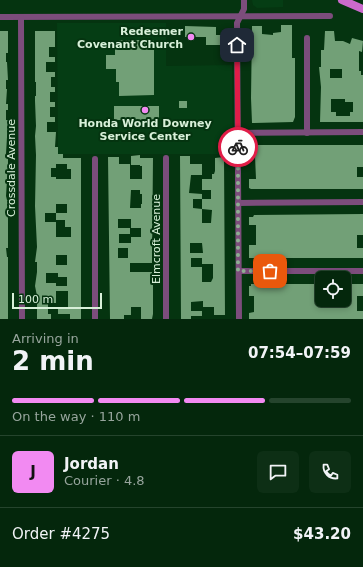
<!DOCTYPE html>
<html lang="en">
<head>
<meta charset="utf-8">
<style>
	:root { --surface:#04270c; --page:#0d2f15; --text:#f1f3f6; --muted:#97a59d; --line:#25442d; --accent:#f28af2 }
	body { margin:0; font-family:"DejaVu Sans",sans-serif; background:var(--page); color:var(--text); height:100vh; display:flex; flex-direction:column; font-size:15px; white-space:nowrap }
	* { box-sizing:border-box; margin:0 }
	p { font-size:13px; color:var(--muted) }
	.icon { flex:none; width:22px; height:22px; fill:none; stroke:currentColor; stroke-width:2; stroke-linecap:round; stroke-linejoin:round }
	.map { position:relative; height:319px; overflow:hidden }
	.side { display:flex; flex-direction:column; background:var(--surface); flex:1 }
	.side>* { flex:none }
	.buttons { position:absolute; left:315px; top:271px; display:grid; gap:8px }
	.buttons a { display:grid; place-items:center; width:36px; height:36px; border-radius:6px; background:var(--surface); box-shadow:0 2px 6px #0003,0 0 0 1px var(--line); font-size:20px }
	.scale { position:absolute; left:12px; bottom:10px; width:90px; box-sizing:border-box; padding-left:4px; border:2px solid #d8f0d9; border-top:0; font-size:11px; line-height:14px; white-space:nowrap; color:#d8f0d9; -webkit-text-stroke:3px #053410; paint-order:stroke }
	.pin { position:absolute; display:grid; place-items:center; width:34px; height:34px; color:#fff; margin:-17px; border-radius:8px; box-shadow:0 2px 6px #0006 }
	.courier { position:absolute; display:grid; place-items:center; width:40px; height:40px; margin:-20px; border:3px solid #e11d48; border-radius:50%; background:#fff; color:#222; box-shadow:0 1px 5px #0007 }
	.head em { font-style:normal; font-weight:800 }
	.head div { display:flex; flex-direction:column-reverse }
	.head { display:flex; align-items:center; justify-content:space-between; height:68px; padding:0 12px }
	h1 { font-size:26px; font-weight:800; line-height:30px }
	.bar { display:grid; grid-template-columns:repeat(4,1fr); gap:6px 4px; align-content:center; height:48px; padding:0 12px }
	.bar i { height:5px; border-radius:3px; background:var(--line) }
	.bar .on { background:var(--accent) }
	.bar p { grid-column:span 4 }
	.line { display:flex; align-items:center; gap:10px; padding:0 12px; border-top:1px solid var(--line) }
	.line div { flex:1 }
	.round { display:grid; place-items:center; flex:none; width:42px; height:42px; border-radius:6px; background:var(--page) }
	.map>svg:first-child { display:block }
	.built { fill:#053d14 }
	.building { fill:#72a077; fill-rule:evenodd }
	.lines { fill:none; stroke-linecap:round; stroke-linejoin:round }
	.minor { stroke:#7c4d7c; stroke-width:6 }
	.major { stroke:#cc6acd; stroke-width:8 }
	.done { stroke:#8eae93; stroke-width:4; stroke-dasharray:0 7.2 }
	.route { stroke:#e11d48; stroke-width:5 }
	.poi-dot { fill:#f28af2; stroke:#053410; stroke-width:1.5 }
	.labels { text-anchor:middle; stroke-width:4; stroke-linejoin:round; paint-order:stroke }
	.poi-label { font-size:11px; font-weight:bold; fill:#d8f0d9; stroke:#053410; text-anchor:end }
	.street-label { font-size:11px; fill:#d8f0d9; stroke:#053410 }
</style>
</head>
<body>
<div class="map">
<svg width="363" height="319" viewBox="0 0 363 319">
	<rect width="100%" height="100%" fill="#053410"/>
	<g class="built">
		<polygon points="252,0 283,0 283,7 257,8 253,5"/>
		<polygon points="57,23 166,23 166,66 232,65 233,154 58,154"/>
	</g>
	<g class="building">
		<polygon points="281,25 292,25 292,58 295,58 295,117 293,122 252,123 251,98 252,26 262,26 262,34 273,35 273,33 281,32"/>
		<polygon points="185,26 216,27 216,35 229,35 230,45 206,45 206,37 185,37"/>
		<polygon points="0,31 8,31 8,53 6,53 6,62 7,62 8,80 6,80 6,89 7,89 6,104 8,104 8,110 6,110 6,120 8,120 6,154 8,154 8,165 6,196 7,200 8,200 8,248 6,248 7,257 8,257 8,319 0,319"/>
		<path d="M35,31H55V47H49V57H55V62H46V72H55V77H51V87H55V92H50V102H55V107H50V117H55V122H47V132H56L55,147H58V154H63V158H81V319H70V314H58V309H68V291H56V303H48V314H51V319H37V296L35,286L37,272V262H35L37,247L35,206L36,155L35,136L36,126L35,101V96H36V82H35ZM56,164H67V169H71V179H56V177H51V168H56ZM56,204H67V213H56V220H65V227H71V237H56V222H45V213H56ZM56,255H67V265H56ZM46,273H58V277H67V286H56V283H46Z"/>
		<path d="M325,31H334L335,41H343L350,44L352,38L363,41L362,52L359,51V71H361V75H363V122H320L321,87L319,67H321V50H324ZM330,69H342V78H330ZM331,99H345V102H353V112H350V116H336V112H331Z"/>
		<polygon points="118,40 154,40 154,95 119,96 119,82 116,82 116,69 106,69 106,55 115,55 115,43 118,43"/>
		<rect x="179" y="101" width="8" height="7"/>
		<rect x="114" y="106" width="45" height="14"/>
		<polygon points="252,145 363,145 363,167 357,167 357,177 363,177 363,189 251,189 249,188 249,179 256,179 255,156 249,156 249,146 252,146"/>
		<path d="M140,155V158H153L152,263H130V272H153V314L152,319H141V307H131V315H124V319H110L108,157H119V164H130V179H142V166H140V165H131V156ZM131,190H140V194H142V204H141V208H130ZM118,219H131V228H141V237H131V243H119V234H130V228H118ZM118,248H128V258H118Z"/>
		<path d="M180,156H190V164H202V175H191L189,193L202,194V199H193V208L202,209V199H211V190H202V179H212V174H214L215,171V158L224,157L225,315H214V307H203V301L191,302V311H202V316H191V319H181ZM202,209L212,210L211,223H202ZM190,243H202L203,253H190ZM191,258H202V264H213V278L211,282H202V267H191Z"/>
		<polygon points="363,214 363,235 357,235 357,248 363,248 363,258 249,258 249,245 256,245 256,225 249,225 249,217 253,217 254,215"/>
		<polygon points="251,284 322,284 322,300 345,300 345,286 348,286 350,284 363,284 363,296 357,296 357,311 363,311 363,319 249,319 249,313 254,312 254,296 249,296 249,286 251,286"/>
	</g>
	<g class="lines">
		<g class="minor">
			<polyline points="1,17 330,16"/>
			<polyline points="21,17 22,319"/>
			<polyline points="307,38 307,133"/>
			<polyline points="238,133 363,132"/>
			<polyline points="166,158 166,319"/>
			<polyline points="95,159 95,319"/>
			<polyline points="238,203 363,202"/>
			<polyline points="239,271 363,271"/>
			<polyline points="239,319 237,23 244,9 244,0"/>
		</g>
		<polyline class="major" points="342,0 363,9"/>
	</g>
	<g class="lines">
		<polyline class="done" points="238,147 238,271 270,271"/>
		<polyline class="route" points="237,45 238,147"/>
	</g>
	<g class="poi-dot">
		<circle cx="191" cy="37" r="4"/>
		<circle cx="145" cy="110" r="4"/>
	</g>
	<g class="labels">
		<g class="poi-label">
			<text x="183" y="35">Redeemer<tspan x="183" dy="13">Covenant Church</tspan></text>
			<text x="145" y="127" text-anchor="middle">Honda World Downey<tspan x="145" dy="13">Service Center</tspan></text>
		</g>
		<g class="street-label">
			<text transform="translate(11 168) rotate(-90)" y="4">Crossdale Avenue</text>
			<text transform="translate(156 239) rotate(-90)" y="4">Elmcroft Avenue</text>
		</g>
	</g>
</svg>
<div class="buttons">
<a><svg class="icon" aria-label="locate" viewBox="0 0 24 24"><circle cx="12" cy="12" r="6"/><path d="M12 2v4M12 18v4M2 12h4M18 12h4"/></svg></a>
</div>
<div class="scale">100 m</div>
<div class="pin" style="left:270px;top:271px;background:#ea580c"><svg class="icon" aria-label="bag" viewBox="0 0 24 24"><path d="M5 8h14l-1 12H6zM9 8a3 3 0 0 1 6 0"/></svg></div>
<div class="pin" style="left:237px;top:45px;background:#1f2937"><svg class="icon" aria-label="home" viewBox="0 0 24 24"><path d="M3 11l9-7 9 7M6 9v11h12V9"/></svg></div>
<div class="courier" style="left:238px;top:147px"><svg class="icon" aria-label="bike" viewBox="0 0 24 24"><circle cx="6" cy="16" r="4"/><circle cx="18" cy="16" r="4"/><path d="M6 16l4-8h5l3 8M10 8l3 8H6M13 5h3"/></svg></div>
</div>
<section class="side">
<div class="head"><div><h1>2 min</h1><p>Arriving in</p></div><em>07:54–07:59</em></div>
<div class="bar"><i class="on"></i><i class="on"></i><i class="on"></i><i></i><p>On the way · 110 m</p></div>
<div class="line" style="height:72px"><b class="round" style="background:var(--accent);color:#111">J</b><div><b>Jordan</b><p>Courier · 4.8</p></div><a class="round"><svg class="icon" aria-label="chat" viewBox="0 0 24 24"><path d="M4 5h16v11H9l-5 4z"/></svg></a><a class="round"><svg class="icon" aria-label="phone" viewBox="0 0 24 24"><path d="M5 4h4l2 5-3 2q2 4 5 5l2-3 5 2v4C11 20 4 13 5 4z"/></svg></a></div>
<div class="line" style="height:52px"><div>Order #4275</div><b>$43.20</b></div>
</section>
</body>
</html>
